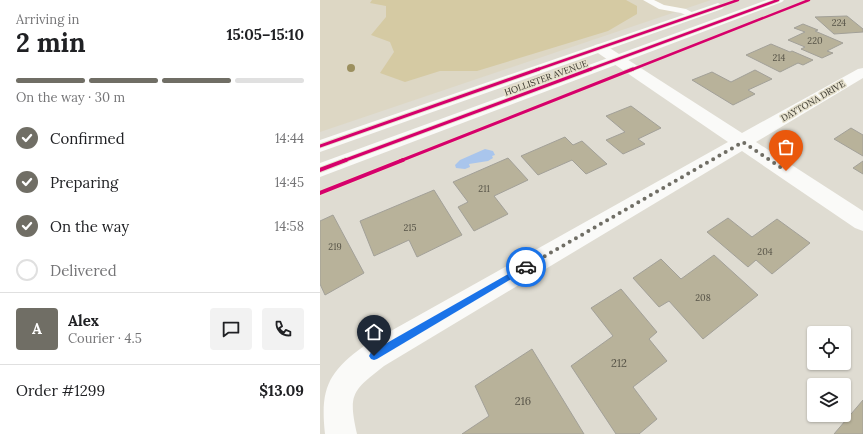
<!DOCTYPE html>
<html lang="en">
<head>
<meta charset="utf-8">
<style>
	:root { --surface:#fff; --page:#f2f2f2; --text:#202124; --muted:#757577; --line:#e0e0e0; --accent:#706e65 }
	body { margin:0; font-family:Lora,serif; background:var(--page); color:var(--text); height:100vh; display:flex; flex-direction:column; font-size:15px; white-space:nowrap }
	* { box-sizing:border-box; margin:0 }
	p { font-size:13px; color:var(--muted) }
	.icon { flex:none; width:22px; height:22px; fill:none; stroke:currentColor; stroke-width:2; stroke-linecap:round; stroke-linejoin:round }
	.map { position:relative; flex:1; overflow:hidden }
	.sheet { display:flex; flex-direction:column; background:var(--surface); width:320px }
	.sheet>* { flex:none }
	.fabs { position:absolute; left:487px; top:326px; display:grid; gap:8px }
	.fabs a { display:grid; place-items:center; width:44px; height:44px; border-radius:4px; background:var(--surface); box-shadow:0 1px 3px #0004; font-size:20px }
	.pin { position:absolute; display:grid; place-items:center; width:34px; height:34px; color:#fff; margin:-41px -17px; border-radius:50% 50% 50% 0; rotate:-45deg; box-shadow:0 0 4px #0007 }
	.pin .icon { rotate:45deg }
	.courier { position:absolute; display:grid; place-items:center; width:40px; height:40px; margin:-20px; border:3px solid #1a73e8; border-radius:50%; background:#fff; color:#222; box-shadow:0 1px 5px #0007 }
	.overview em { font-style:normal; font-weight:700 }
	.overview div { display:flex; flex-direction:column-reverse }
	.overview { display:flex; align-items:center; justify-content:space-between; height:68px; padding:0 16px }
	h1 { font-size:26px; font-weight:700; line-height:30px }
	.bar { display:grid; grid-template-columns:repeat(4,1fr); gap:6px 4px; align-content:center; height:48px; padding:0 16px }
	.bar i { height:5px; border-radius:3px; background:var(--line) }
	.bar .active { background:var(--accent) }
	.bar p { grid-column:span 4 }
	.line { display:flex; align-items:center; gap:10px; padding:0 16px; border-top:1px solid var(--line) }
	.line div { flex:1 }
	.round { display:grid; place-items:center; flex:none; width:42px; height:42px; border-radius:4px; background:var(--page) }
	ol { padding:0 16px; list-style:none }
	li { display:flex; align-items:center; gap:12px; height:44px }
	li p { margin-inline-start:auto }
	li .icon { padding:4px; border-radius:50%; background:var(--accent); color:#fff; stroke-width:4 }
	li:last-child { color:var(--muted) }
	li i { width:22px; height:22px; border:2px solid var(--line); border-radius:50% }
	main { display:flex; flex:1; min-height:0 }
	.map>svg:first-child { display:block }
	.built { fill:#ddd7c4 }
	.green { fill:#d5caa3 }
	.water { fill:#a9c5ec }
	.building { fill:#b8b29a; stroke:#a2a098 }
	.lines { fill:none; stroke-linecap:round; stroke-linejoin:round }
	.service { fill:#fafaf8; fill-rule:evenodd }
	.minor { fill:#fafaf8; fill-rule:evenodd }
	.secondary { fill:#fafaf8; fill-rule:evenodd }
	.cycleway-far2-casing { stroke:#e5e0cc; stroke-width:4 }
	.cycleway-far1-casing { stroke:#e5e0cc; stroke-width:5 }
	.cycleway-casing { stroke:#e5e0cc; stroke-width:6 }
	.cycleway-far2 { stroke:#d6006c; stroke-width:2.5 }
	.cycleway-far1 { stroke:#d6006c; stroke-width:3 }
	.cycleway { stroke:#d6006c; stroke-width:4 }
	.tree { fill:#9c905f }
	.route { fill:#1a73e8 }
	.done { stroke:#706e65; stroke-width:4; stroke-dasharray:0 7.2 }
	.labels { text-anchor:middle; stroke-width:3; stroke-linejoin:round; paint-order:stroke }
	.number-label { font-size:9px; fill:#565347 }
	.far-street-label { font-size:9px; fill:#35332b; stroke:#e5e0cc }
	.near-number-label { font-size:11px; fill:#565347 }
</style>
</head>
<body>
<main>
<section class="sheet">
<div class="overview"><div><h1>2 min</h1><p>Arriving in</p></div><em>15:05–15:10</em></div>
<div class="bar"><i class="active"></i><i class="active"></i><i class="active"></i><i></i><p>On the way · 30 m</p></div>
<ol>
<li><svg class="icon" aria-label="check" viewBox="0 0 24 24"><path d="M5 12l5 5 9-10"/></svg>Confirmed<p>14:44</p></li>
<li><svg class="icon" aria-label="check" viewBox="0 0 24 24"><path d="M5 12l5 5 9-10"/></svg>Preparing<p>14:45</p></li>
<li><svg class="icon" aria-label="check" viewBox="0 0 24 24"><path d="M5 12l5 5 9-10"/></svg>On the way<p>14:58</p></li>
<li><i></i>Delivered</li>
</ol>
<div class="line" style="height:72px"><b class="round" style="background:var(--accent);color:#fff">A</b><div><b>Alex</b><p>Courier · 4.5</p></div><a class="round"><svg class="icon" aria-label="chat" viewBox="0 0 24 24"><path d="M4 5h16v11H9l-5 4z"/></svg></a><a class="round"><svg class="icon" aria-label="phone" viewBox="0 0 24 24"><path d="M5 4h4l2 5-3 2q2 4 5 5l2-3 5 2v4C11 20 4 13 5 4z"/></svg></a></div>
<div class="line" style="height:52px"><div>Order #1299</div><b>$13.09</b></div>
</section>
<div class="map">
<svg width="543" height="434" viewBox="0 0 543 434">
	<rect width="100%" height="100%" fill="#dfdcd2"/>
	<polygon class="built" points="0,0 391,0 0,132"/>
	<polygon class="green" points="52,0 306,0 317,6 317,14 288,31 157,71 120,71 85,82 60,73 74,52 70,42 51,35 66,17 66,6 50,3"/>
	<polygon class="water" points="165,149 173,151 175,155 172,156 173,158 168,161 149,164 150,167 145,169 136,168 135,165 140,160"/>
	<g class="building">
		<polygon points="527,16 543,29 543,32 514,34 495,17"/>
		<polygon points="483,24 498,30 495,31 523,43 507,51 513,53 502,58 481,49 485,47 468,40 485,32 474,28"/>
		<polygon points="451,44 470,52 472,51 493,60 483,65 478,63 460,72 426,55"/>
		<polygon points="435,70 452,79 428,90 435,94 413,105 372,80 392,72 411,82"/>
		<polygon points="311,106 341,128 318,139 325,144 303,154 286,140 305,132 286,116"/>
		<polygon points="531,128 543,135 543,156 514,139"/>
		<polygon points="245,137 253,145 262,141 287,164 266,174 252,160 218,175 201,156"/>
		<polygon points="188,158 208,180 174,196 188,214 154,231 138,207 148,202 133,182"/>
		<polygon points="543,161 543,174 533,168"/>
		<polygon points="114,190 142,235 97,257 89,240 54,256 40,221"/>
		<polygon points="13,215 44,273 5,295 0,284 0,221"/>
		<polygon points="408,218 432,237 457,219 490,243 452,274 436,260 428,267 387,232"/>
		<polygon points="394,255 438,295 383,339 349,301 339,307 313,278 341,259 361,279"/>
		<polygon points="301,289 337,332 329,339 347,361 313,387 337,419 319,434 296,434 251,366 293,336 271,308"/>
		<polygon points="212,349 264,434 142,434 169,416 155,386"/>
		<polygon points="543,400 543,434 514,434"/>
	</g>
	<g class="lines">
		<polygon class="service" points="323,0 334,0 344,5 366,9 377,15 373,18 361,13 339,9"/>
		<path class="minor" d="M280,44L285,45L422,133L538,69L543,68V78L436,142L543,211V231L535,228L422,151L64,366C32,391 28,394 37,434H5C0,389 8,372 44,346L408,142L275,51L273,48L275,45Z"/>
		<g class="secondary">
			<polygon points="447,0 464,0 462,2 0,177 0,163"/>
			<polygon points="398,3 402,5 404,7 402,9 0,152 0,140"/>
		</g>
		<g class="cycleway-far2-casing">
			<g id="cycleway-far2">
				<polyline points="216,70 418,0"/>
				<polyline points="268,70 458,0"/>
				<polyline points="311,70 489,0"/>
			</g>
		</g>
		<g class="cycleway-far1-casing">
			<g id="cycleway-far1">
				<polyline points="0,146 219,69"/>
				<polyline points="23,161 271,69"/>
				<polyline points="80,161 313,69"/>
			</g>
		</g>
		<g class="cycleway-casing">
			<g id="cycleway">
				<polyline points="0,170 26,160"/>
				<polyline points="0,193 83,160"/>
			</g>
		</g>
		<use href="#cycleway-far2" class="cycleway-far2"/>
		<use href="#cycleway-far1" class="cycleway-far1"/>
		<use href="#cycleway" class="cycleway"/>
	</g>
	<circle class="tree" cx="31" cy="68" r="4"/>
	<polygon class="route" points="206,264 209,267 208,269 57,359 54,360 51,359 49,356 51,352"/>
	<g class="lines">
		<polyline class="done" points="206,267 423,142 466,171"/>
	</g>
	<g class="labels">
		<g class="number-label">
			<text x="519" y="26">224</text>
			<text x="495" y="44">220</text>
			<text x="459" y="61">214</text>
			<text x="164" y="192">211</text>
			<text x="90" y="231">215</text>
			<text x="15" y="250">219</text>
			<text x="445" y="255">204</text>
			<text x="383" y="301">208</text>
		</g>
		<g class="far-street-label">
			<text transform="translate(226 78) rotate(-20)" y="3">HOLLISTER AVENUE</text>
			<text transform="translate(493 101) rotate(-30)" y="3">DAYTONA DRIVE</text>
		</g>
		<g class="near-number-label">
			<text x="299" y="367">212</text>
			<text x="203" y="405">216</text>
		</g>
	</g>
</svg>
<div class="fabs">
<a><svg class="icon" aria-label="locate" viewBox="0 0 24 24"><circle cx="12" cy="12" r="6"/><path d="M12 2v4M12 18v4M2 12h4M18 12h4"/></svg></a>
<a><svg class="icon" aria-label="layers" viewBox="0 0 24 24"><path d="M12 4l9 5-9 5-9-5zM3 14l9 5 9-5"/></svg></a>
</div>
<div class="pin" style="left:466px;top:171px;background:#ea580c"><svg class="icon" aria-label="bag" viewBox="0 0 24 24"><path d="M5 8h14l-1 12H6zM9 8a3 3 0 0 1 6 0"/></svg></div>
<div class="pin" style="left:54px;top:356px;background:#1f2937"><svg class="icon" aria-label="home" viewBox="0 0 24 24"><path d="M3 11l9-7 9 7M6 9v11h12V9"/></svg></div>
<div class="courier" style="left:206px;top:267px"><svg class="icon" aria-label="car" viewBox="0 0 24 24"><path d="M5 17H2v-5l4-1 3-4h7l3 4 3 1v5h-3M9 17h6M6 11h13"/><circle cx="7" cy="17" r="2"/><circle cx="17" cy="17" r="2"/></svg></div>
</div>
</main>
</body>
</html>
